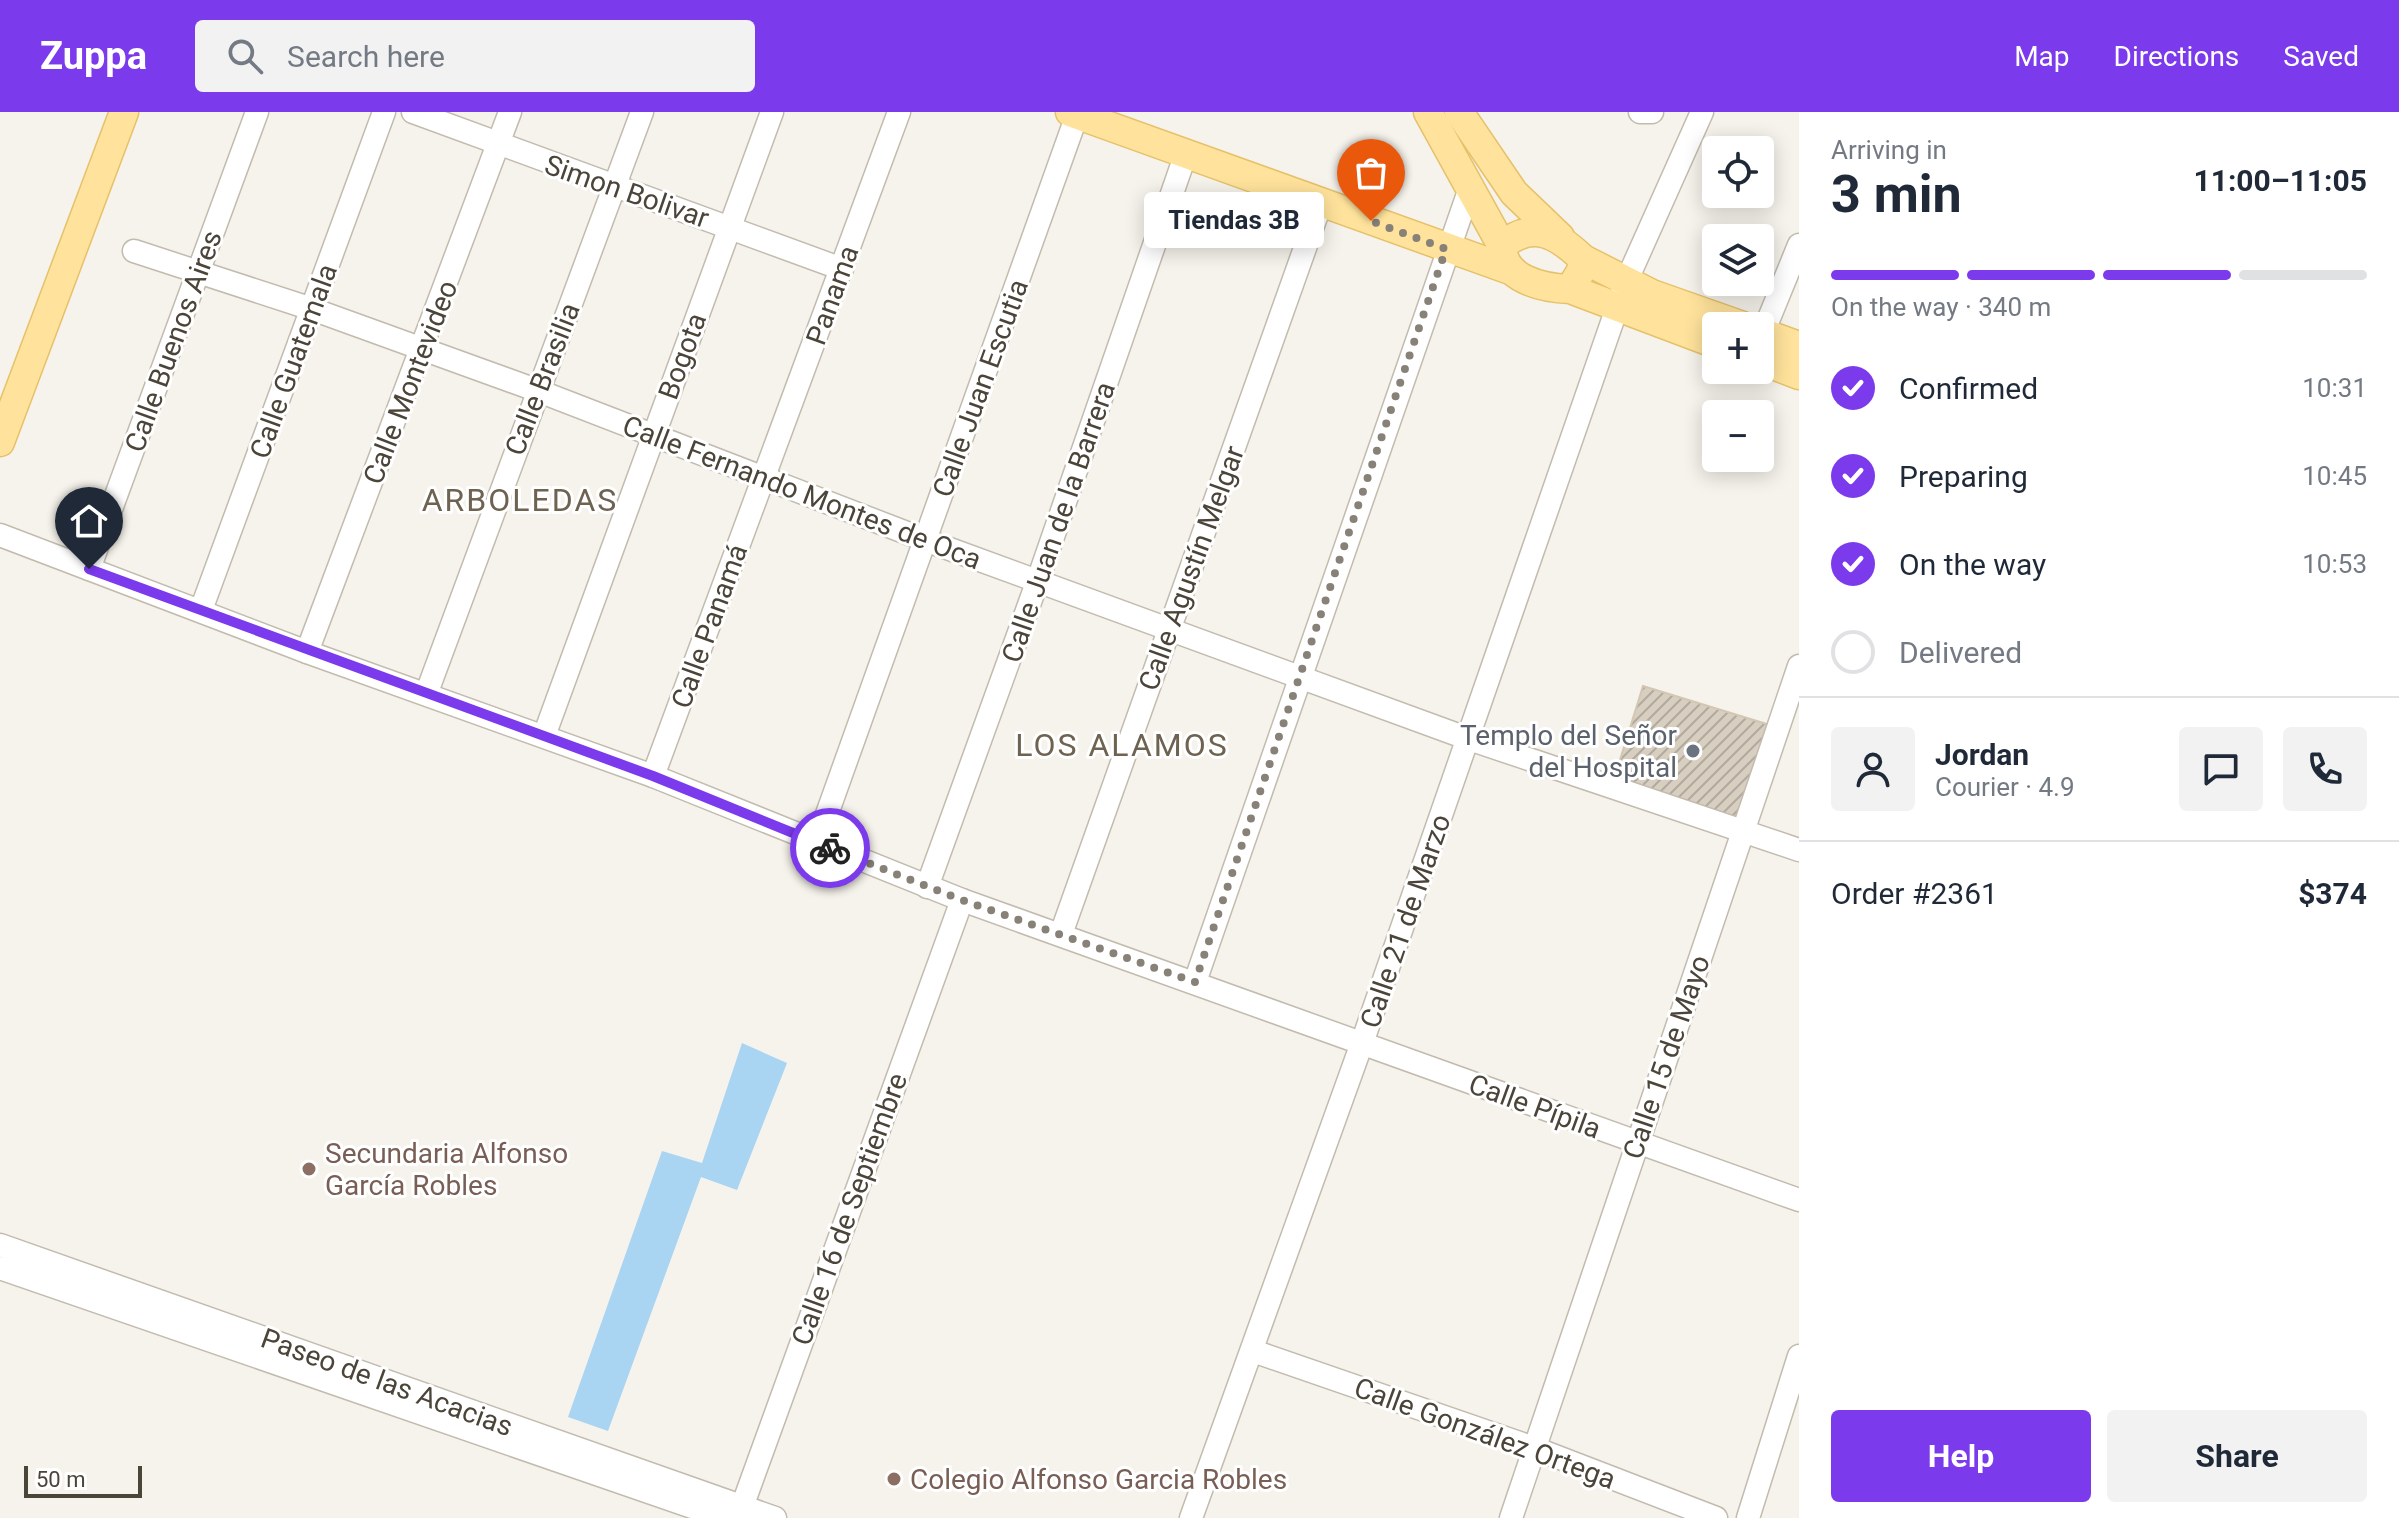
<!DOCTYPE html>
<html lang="en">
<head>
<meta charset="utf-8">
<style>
	:root { --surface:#fff; --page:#f2f2f3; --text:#1f2937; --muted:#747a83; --line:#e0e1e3; --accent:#7c3aed }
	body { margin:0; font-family:Roboto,sans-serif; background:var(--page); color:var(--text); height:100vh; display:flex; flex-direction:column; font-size:30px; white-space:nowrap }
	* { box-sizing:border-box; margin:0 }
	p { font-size:26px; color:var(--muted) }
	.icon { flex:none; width:44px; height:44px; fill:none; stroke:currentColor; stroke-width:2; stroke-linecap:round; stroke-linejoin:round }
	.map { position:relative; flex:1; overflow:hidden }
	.details { display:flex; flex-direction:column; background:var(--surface); width:600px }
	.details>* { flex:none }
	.controls { position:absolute; left:1702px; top:24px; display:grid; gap:16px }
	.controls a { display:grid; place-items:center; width:72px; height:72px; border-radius:8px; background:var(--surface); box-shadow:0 4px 20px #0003; font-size:40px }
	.scale { position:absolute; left:24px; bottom:20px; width:118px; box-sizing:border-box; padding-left:8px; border:4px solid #4b4439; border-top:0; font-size:22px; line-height:28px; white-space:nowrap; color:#4b4439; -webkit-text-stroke:6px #fff; paint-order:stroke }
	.pin { position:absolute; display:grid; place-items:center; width:68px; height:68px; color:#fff; margin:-82px -34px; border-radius:50% 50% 50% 0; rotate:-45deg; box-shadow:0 0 8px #0007 }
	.pin .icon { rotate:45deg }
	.courier { position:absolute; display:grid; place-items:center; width:80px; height:80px; margin:-40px; border:6px solid #7c3aed; border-radius:50%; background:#fff; color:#222; box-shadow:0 2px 10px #0007 }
	.bubble { position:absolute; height:56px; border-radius:8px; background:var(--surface); box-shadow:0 4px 20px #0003; font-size:26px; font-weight:700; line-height:56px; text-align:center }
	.head em { font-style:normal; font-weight:700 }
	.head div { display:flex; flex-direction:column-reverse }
	.head { display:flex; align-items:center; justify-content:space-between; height:136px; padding:0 32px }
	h1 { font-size:52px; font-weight:700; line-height:60px }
	.bar { display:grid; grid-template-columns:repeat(4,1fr); gap:12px 8px; align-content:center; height:96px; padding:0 32px }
	.bar i { height:10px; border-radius:6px; background:var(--line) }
	.bar .selected { background:var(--accent) }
	.bar p { grid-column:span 4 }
	.line { display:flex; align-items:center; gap:20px; padding:0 32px; border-top:2px solid var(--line) }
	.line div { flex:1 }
	.round { display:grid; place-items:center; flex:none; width:84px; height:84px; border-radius:8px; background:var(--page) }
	ol { padding:0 32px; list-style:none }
	li { display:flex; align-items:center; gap:24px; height:88px }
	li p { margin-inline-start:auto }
	li .icon { padding:8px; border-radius:50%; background:var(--accent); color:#fff; stroke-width:4 }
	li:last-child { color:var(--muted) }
	li i { width:44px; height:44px; border:4px solid var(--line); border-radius:50% }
	.primary-button { display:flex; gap:16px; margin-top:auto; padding:16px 32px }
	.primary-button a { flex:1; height:92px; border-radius:8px; background:var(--accent); color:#fff; font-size:32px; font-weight:700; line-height:92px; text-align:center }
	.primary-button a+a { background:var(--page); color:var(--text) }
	header { display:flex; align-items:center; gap:48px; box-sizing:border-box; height:112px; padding:0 40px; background:var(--accent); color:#fff }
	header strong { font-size:38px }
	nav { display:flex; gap:44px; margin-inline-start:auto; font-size:28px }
	.search { width:560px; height:72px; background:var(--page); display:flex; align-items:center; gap:20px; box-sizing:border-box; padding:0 28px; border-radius:8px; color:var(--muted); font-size:30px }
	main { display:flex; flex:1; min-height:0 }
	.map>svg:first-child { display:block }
	.water { fill:#a9d4f2 }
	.building { fill:url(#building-hatch); stroke:#d3c7b4; stroke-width:2 }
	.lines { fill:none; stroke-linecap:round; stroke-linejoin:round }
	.minor-casing { stroke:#c2bbae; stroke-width:25 }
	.major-casing { stroke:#e6c16a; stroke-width:31 }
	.minor { stroke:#fff; stroke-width:22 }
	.major { stroke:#ffe39c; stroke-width:28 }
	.done { stroke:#878178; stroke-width:8; stroke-dasharray:0 14.4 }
	.route { stroke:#7c3aed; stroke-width:10 }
	.worship-dot { fill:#6b7280; stroke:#fff; stroke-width:3 }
	.education-dot { fill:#8d6e63; stroke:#fff; stroke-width:3 }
	.labels { text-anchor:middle; stroke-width:6; stroke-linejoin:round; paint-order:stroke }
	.street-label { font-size:28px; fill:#4b4439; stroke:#fff }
	.worship-label { font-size:28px; fill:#5b616d; stroke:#fff; text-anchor:end }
	.education-label { font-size:28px; fill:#785e54; stroke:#fff; text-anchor:start }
	.quarter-label { font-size:32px; letter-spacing:2px; fill:#6e6250; stroke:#fff }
</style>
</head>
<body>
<header>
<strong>Zuppa</strong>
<div class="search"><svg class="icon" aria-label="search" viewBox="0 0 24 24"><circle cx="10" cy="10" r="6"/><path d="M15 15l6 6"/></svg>Search here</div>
<nav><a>Map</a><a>Directions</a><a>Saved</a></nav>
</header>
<main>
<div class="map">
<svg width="1799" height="1406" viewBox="0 0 1799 1406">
	<defs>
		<pattern id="building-hatch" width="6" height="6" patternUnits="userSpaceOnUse" patternTransform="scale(2)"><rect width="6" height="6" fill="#d8cfc1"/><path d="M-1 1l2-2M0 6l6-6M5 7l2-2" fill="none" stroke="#b1aa9e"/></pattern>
	</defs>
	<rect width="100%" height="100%" fill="#f6f3ec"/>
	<polygon class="water" points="742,931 787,951 737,1078 701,1065 608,1319 568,1305 662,1039 702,1051"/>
	<polygon class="building" points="1643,574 1773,614 1739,711 1615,664"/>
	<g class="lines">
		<g class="minor-casing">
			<g id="minor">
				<polyline points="413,0 842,157"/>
				<polyline points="1640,0 1652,0"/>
				<polyline points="134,139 312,197 536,278 925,428 1469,627 1799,738"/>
				<polyline points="1763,221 1799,133"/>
				<polyline points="0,423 307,540 653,664 962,788 1799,1088"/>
				<polyline points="89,457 257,0"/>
				<polyline points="201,498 384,0"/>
				<polyline points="307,540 510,0"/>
				<polyline points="427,580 642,0"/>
				<polyline points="544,624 772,0"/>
				<polyline points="653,664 899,0"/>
				<polyline points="817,730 1077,3"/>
				<polyline points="927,775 1038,468 1185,44"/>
				<polyline points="1061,822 1321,91"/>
				<polyline points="1195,870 1470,76"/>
				<polyline points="0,1133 775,1406"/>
				<polyline points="0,1156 724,1406"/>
				<polyline points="1253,1239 1534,1336 1716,1406"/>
				<polyline points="738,1406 962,788"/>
				<polyline points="1191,1406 1362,931 1626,170 1702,0"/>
				<polyline points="1511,1406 1799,554"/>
				<polyline points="1748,1406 1799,1244"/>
			</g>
		</g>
		<g class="major-casing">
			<g id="major">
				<polyline points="1070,0 1510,158"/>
				<polyline points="1428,0 1502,134"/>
				<polyline points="1459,0 1514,81 1560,125"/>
				<polyline points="1583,147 1652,182 1743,214"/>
				<path d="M1570,177L1581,159L1583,147C1558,123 1533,107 1502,134C1502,167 1542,176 1570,177L1716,232"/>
				<polyline points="1760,220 1799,234"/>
				<polyline points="1760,248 1799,263"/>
				<polyline points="0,330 124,0"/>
			</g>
		</g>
		<use href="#minor" class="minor"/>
		<use href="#major" class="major"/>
	</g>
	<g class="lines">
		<polyline class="done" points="830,736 962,788 1195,870 1446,137 1371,109"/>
		<polyline class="route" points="89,457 653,664 830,736"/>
	</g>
	<circle class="worship-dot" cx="1693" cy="639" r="8"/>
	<g class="education-dot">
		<circle cx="309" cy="1057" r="8"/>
		<circle cx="894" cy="1367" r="8"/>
	</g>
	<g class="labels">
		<g class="street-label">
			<text transform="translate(627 79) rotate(19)" y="10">Simon Bolivar</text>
			<text transform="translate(832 183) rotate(-70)" y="10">Panama</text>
			<text transform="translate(173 229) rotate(-70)" y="10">Calle Buenos Aires</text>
			<text transform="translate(682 244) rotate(-70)" y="10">Bogota</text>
			<text transform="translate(293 249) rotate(-70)" y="10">Calle Guatemala</text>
			<text transform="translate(542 267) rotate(-69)" y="10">Calle Brasilia</text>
			<text transform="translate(410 270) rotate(-69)" y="10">Calle Montevideo</text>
			<text transform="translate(980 276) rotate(-70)" y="10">Calle Juan Escutia</text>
			<text transform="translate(802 380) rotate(21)" y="10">Calle Fernando Montes de Oca</text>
			<text transform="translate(1058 410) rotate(-71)" y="10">Calle Juan de la Barrera</text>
			<text transform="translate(1191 456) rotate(-70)" y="10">Calle Agustín Melgar</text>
			<text transform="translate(709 514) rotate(-70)" y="10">Calle Panamá</text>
			<text transform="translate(1405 809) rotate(-71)" y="10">Calle 21 de Marzo</text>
			<text transform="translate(1666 945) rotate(-71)" y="10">Calle 15 de Mayo</text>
			<text transform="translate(1535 994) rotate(20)" y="10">Calle Pípila</text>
			<text transform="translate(849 1097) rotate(-70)" y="10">Calle 16 de Septiembre</text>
			<text transform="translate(387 1270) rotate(20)" y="10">Paseo de las Acacias</text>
			<text transform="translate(1485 1321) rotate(20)" y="10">Calle González Ortega</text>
		</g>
		<g class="worship-label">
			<text x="1677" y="633">Templo del Señor<tspan x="1677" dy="32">del Hospital</tspan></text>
		</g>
		<g class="education-label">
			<text x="325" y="1051">Secundaria Alfonso<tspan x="325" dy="32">García Robles</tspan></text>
			<text x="910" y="1377">Colegio Alfonso Garcia Robles</text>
		</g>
		<g class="quarter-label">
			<text x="520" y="399">ARBOLEDAS</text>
			<text x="1122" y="644">LOS ALAMOS</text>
		</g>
	</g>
</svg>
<div class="controls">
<a><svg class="icon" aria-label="locate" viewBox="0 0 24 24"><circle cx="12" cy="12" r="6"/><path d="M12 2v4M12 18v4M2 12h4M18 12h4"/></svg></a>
<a><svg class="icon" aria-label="layers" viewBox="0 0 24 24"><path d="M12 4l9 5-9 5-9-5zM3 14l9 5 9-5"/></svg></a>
<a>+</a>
<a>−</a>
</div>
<div class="scale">50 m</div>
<div class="pin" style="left:1371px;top:109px;background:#ea580c"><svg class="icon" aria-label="bag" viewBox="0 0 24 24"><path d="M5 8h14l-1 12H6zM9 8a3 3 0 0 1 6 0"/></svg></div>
<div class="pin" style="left:89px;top:457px;background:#1f2937"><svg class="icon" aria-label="home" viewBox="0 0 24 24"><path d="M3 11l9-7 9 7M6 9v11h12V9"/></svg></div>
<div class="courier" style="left:830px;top:736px"><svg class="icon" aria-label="bike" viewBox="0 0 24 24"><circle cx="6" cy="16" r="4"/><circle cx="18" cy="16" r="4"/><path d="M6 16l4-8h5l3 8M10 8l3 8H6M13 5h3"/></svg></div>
<div class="bubble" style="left:1144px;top:80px;width:180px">Tiendas 3B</div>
</div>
<section class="details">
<div class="head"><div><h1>3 min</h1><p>Arriving in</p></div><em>11:00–11:05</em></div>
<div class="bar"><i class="selected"></i><i class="selected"></i><i class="selected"></i><i></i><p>On the way · 340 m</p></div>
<ol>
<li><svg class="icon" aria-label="check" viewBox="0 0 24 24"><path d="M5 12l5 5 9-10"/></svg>Confirmed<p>10:31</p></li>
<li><svg class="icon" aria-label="check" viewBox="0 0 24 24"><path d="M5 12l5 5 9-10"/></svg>Preparing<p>10:45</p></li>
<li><svg class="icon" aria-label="check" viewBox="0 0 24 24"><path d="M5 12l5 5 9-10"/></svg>On the way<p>10:53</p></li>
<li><i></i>Delivered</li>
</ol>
<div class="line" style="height:144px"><a class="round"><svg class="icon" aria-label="person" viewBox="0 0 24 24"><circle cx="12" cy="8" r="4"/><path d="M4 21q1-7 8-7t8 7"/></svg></a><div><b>Jordan</b><p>Courier · 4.9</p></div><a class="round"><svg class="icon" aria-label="chat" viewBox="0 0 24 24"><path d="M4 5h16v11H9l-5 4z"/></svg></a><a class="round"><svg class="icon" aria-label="phone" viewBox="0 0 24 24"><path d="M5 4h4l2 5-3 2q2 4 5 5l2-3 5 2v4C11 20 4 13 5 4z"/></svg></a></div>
<div class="line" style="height:104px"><div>Order #2361</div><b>$374</b></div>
<div class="primary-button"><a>Help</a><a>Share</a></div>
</section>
</main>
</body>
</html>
